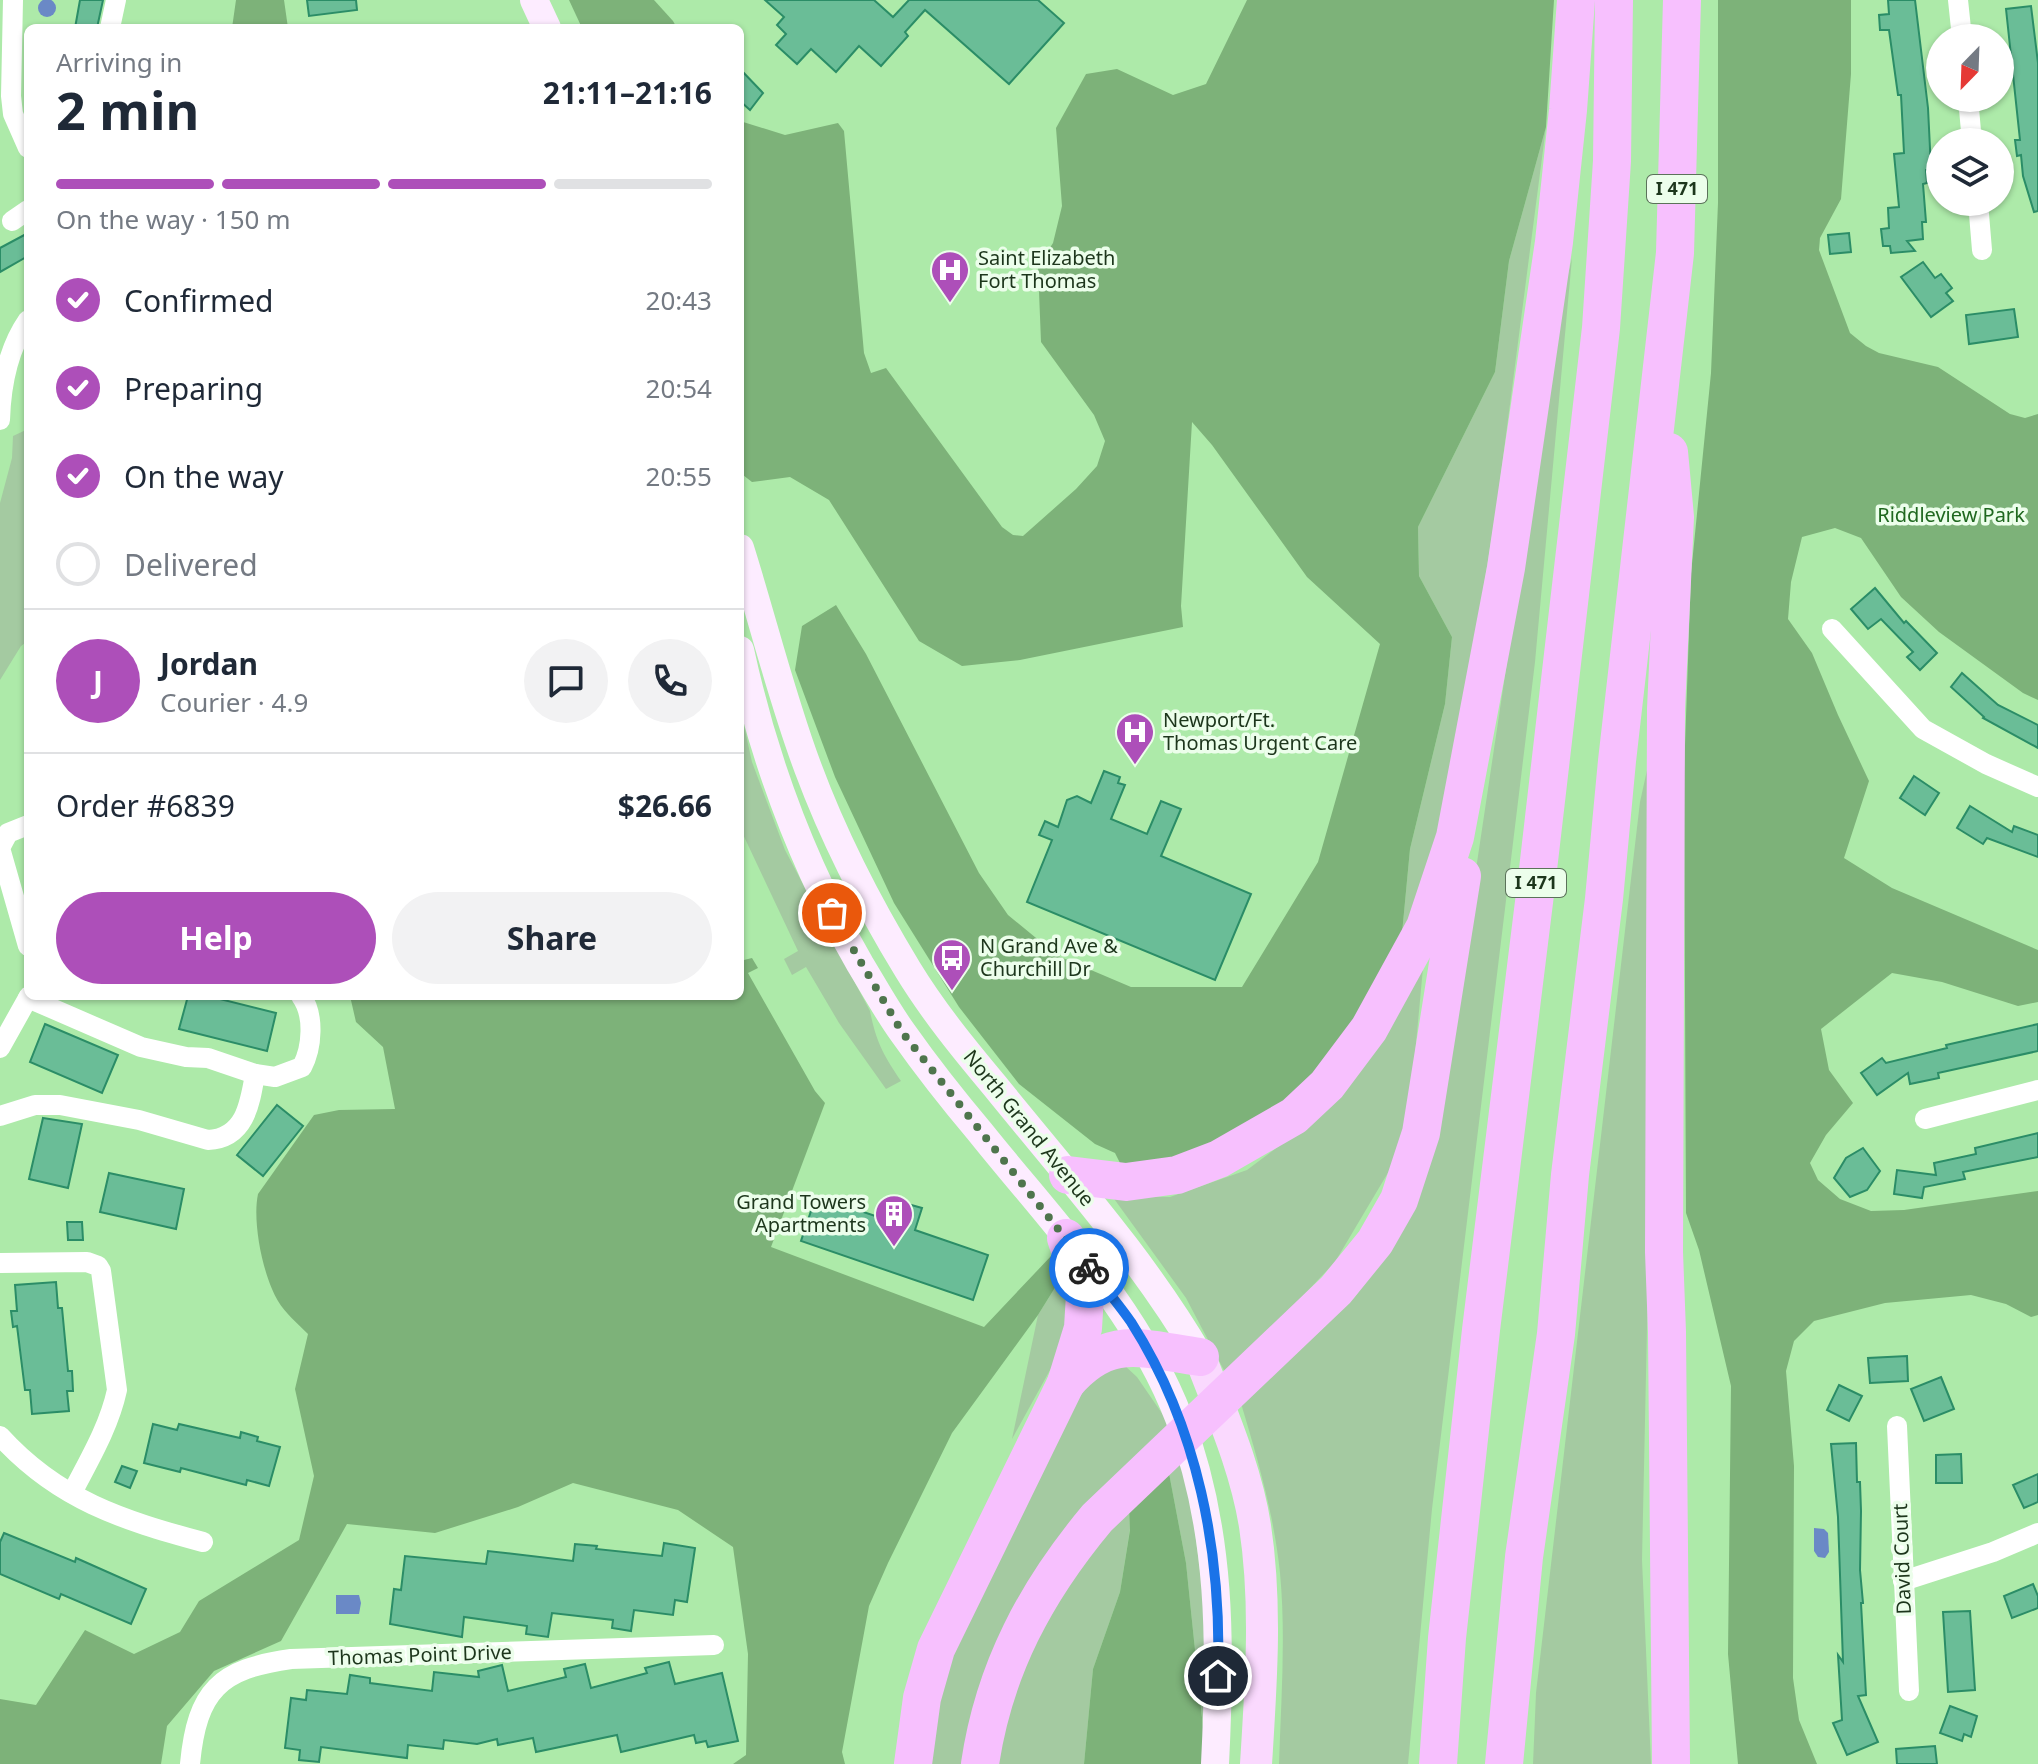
<!DOCTYPE html>
<html lang="en">
<head>
<meta charset="utf-8">
<style>
	:root { --surface:#fff; --page:#f2f2f3; --text:#1f2937; --muted:#747a83; --line:#e0e1e3; --accent:#ad4fb9 }
	body { margin:0; font-family:"Noto Sans",sans-serif; background:var(--page); color:var(--text); height:100vh; display:flex; flex-direction:column; font-size:30px; white-space:nowrap }
	* { box-sizing:border-box; margin:0 }
	p { font-size:26px; color:var(--muted) }
	.icon { flex:none; width:44px; height:44px; fill:none; stroke:currentColor; stroke-width:2; stroke-linecap:round; stroke-linejoin:round }
	.map { position:relative; flex:1; overflow:hidden }
	.sheet { position:absolute; left:24px; top:24px; width:720px; height:976px; display:flex; flex-direction:column; background:var(--surface); border-radius:12px; box-shadow:0 2px 6px #0004 }
	.sheet>* { flex:none }
	.needle { width:52px; rotate:203deg }
	.buttons { position:absolute; left:1926px; top:24px; display:grid; gap:16px }
	.buttons a { display:grid; place-items:center; width:88px; height:88px; border-radius:50%; background:var(--surface); box-shadow:0 2px 6px #0004; font-size:40px }
	.pin { position:absolute; display:grid; place-items:center; width:68px; height:68px; color:#fff; margin:-34px; border:4px solid #fff; border-radius:50%; box-shadow:0 2px 8px #0007 }
	.courier { position:absolute; display:grid; place-items:center; width:80px; height:80px; margin:-40px; border:6px solid #1a73e8; border-radius:50%; background:#fff; color:#222; box-shadow:0 2px 10px #0007 }
	.headline em { font-style:normal; font-weight:700 }
	.headline div { display:flex; flex-direction:column-reverse }
	.headline { display:flex; align-items:center; justify-content:space-between; height:136px; padding:0 32px }
	h1 { font-size:52px; font-weight:700; line-height:60px }
	.bar { display:grid; grid-template-columns:repeat(4,1fr); gap:12px 8px; align-content:center; height:96px; padding:0 32px }
	.bar i { height:10px; border-radius:6px; background:var(--line) }
	.bar .active { background:var(--accent) }
	.bar p { grid-column:span 4 }
	.line { display:flex; align-items:center; gap:20px; padding:0 32px; border-top:2px solid var(--line) }
	.line div { flex:1 }
	.round { display:grid; place-items:center; flex:none; width:84px; height:84px; border-radius:42px; background:var(--page) }
	ol { padding:0 32px; list-style:none }
	li { display:flex; align-items:center; gap:24px; height:88px }
	li p { margin-inline-start:auto }
	li .icon { padding:8px; border-radius:50%; background:var(--accent); color:#fff; stroke-width:4 }
	li:last-child { color:var(--muted) }
	li i { width:44px; height:44px; border:4px solid var(--line); border-radius:50% }
	.action { display:flex; gap:16px; margin-top:auto; padding:16px 32px }
	.action a { flex:1; height:92px; border-radius:48px; background:var(--accent); color:#fff; font-size:32px; font-weight:700; line-height:92px; text-align:center }
	.action a+a { background:var(--page); color:var(--text) }
	.map>svg:first-child { display:block }
	.green { fill:#a4caa1 }
	.forest { fill:#7db279 }
	.water { fill:#6a89c6 }
	.building { fill:#6abd97; stroke:#2b8d67; stroke-width:2 }
	.lines { fill:none; stroke-linecap:round; stroke-linejoin:round }
	.minor { stroke:#fff; stroke-width:20 }
	.secondary { stroke:#fdecff; stroke-width:28 }
	.primary { stroke:#fad9fe; stroke-width:32 }
	.motorway { stroke:#f7c0fe; stroke-width:38 }
	.done { stroke:#4f754d; stroke-width:8; stroke-dasharray:0 14.4 }
	.route { stroke:#1a73e8; stroke-width:10 }
	.labels { text-anchor:middle; stroke-width:7; stroke-linejoin:round; paint-order:stroke }
	.shield { fill:#ecfeeb; stroke:#5b725a; stroke-width:2 }
	.shield-label { font-size:18px; font-weight:bold; fill:#1d361c }
	.poi-label { font-size:20px; fill:#1d361c; stroke:#ecfeeb; text-anchor:start }
	.park-label { font-size:20px; fill:#1f681f; stroke:#ecfeeb }
	.street-label { font-size:20px; fill:#1d361c; stroke:#ecfeeb }
</style>
</head>
<body>
<div class="map">
<svg width="2038" height="1764" viewBox="0 0 2038 1764">
	<rect width="100%" height="100%" fill="#adeaa9"/>
	<g class="green">
		<polygon points="1546,127 1497,504 1454,772 1426,887 1401,944 1410,849 1445,704 1452,637 1419,576 1418,527 1495,372 1509,261"/>
		<path d="M1572,258L1535,662L1432,1509L1408,1764H1279C1281,1701 1286,1636 1280,1573C1274,1514 1257,1457 1240,1400L1296,1354L1354,1298L1395,1243L1440,1110L1513,622L1549,350Z"/>
		<polygon points="28,429 28,641 21,646 0,680 0,503 12,458 13,436"/>
		<path d="M740,708L752,762L785,850L870,1011C876,1042 884,1056 901,1081L886,1089L839,1023L806,967L792,975L784,959L798,951L740,828Z"/>
		<polygon points="1651,752 1649,1235 1642,1560 1651,1764 1533,1764 1536,1693 1640,802"/>
		<polygon points="1423,968 1409,1119 1389,1171 1335,1262 1227,1376 1186,1298 1112,1196 1170,1197 1247,1170 1332,1106"/>
		<polygon points="1061,1268 1068,1284 1071,1332 1012,1439 1038,1315 1056,1286"/>
		<polygon points="1123,1364 1137,1377 1172,1428 1089,1509 969,1764 924,1764 946,1652 1086,1380"/>
		<polygon points="1180,1454 1188,1479 1209,1639 1204,1737 1186,1563 1168,1468"/>
		<polygon points="1129,1509 1130,1529 1120,1592 1093,1669 1084,1764 995,1764 1008,1695 1074,1566"/>
	</g>
	<g class="forest">
		<polygon points="236,0 284,0 288,28 232,28"/>
		<polygon points="569,0 654,0 673,21 677,28 582,28"/>
		<polygon points="1247,0 1554,0 1546,127 1509,261 1495,372 1418,527 1419,576 1452,637 1445,704 1410,849 1401,944 1378,991 1298,1095 1214,1149 1125,1173 1115,1153 1095,1144 1019,1084 959,1007 894,903 835,777 795,670 802,626 836,605 866,654 979,873 1008,915 1058,956 1131,987 1242,987 1318,862 1380,644 1307,577 1212,445 1192,422 1181,606 1183,627 1020,660 962,666 919,641 829,500 790,477 752,482 743,475 740,464 740,121 785,135 838,123 844,131 864,353 871,373 886,368 1002,527 1013,535 1023,536 1076,489 1097,466 1105,441 1094,415 1041,342 1038,266 1053,243 1062,206 1056,128 1086,74 1117,69 1173,95 1206,84"/>
		<polygon points="1718,0 1851,0 1851,74 1841,199 1820,238 1819,250 1850,333 1866,346 1879,353 1938,367 2010,414 2025,418 2038,414 2038,700 2023,693 1939,632 1901,597 1861,538 1835,528 1802,537 1791,582 1788,619 1812,653 1838,715 1869,781 1844,858 1892,888 2038,950 2038,1002 2018,1006 1942,982 1892,973 1821,1029 1829,1070 1853,1103 1826,1135 1810,1163 1818,1180 1840,1199 1871,1211 1904,1210 2038,1191 2038,1315 2031,1317 2006,1304 1971,1295 1885,1303 1814,1321 1794,1341 1786,1371 1794,1466 1793,1678 1799,1720 1817,1764 1738,1764 1728,1654 1731,1386 1699,1250 1686,1213 1684,774 1691,574 1711,373 1718,203"/>
		<path d="M752,958L758,968L748,973L815,1091L825,1103L771,1247L984,1327L1052,1255L1061,1268L1056,1286L1038,1315L952,1433L888,1563L869,1606L842,1752L845,1764H733L746,1755L748,1654L733,1547L678,1510L573,1483L518,1507L435,1533L347,1524L281,1641L214,1671L167,1726L161,1764H0V1699L36,1705L85,1630L134,1654L180,1632L199,1601L299,1540L314,1476L295,1389L308,1334C298,1324 285,1313 278,1301C263,1276 252,1222 258,1194L314,1115L339,1110L395,1109L383,1047L356,1022L350,996H740V961Z"/>
		<polygon points="1168,1468 1186,1563 1204,1737 1202,1764 1084,1764 1093,1669 1120,1592 1130,1530 1129,1509"/>
	</g>
	<g class="water">
		<circle cx="47" cy="8" r="9"/>
		<polygon points="1814,1528 1824,1529 1828,1533 1829,1552 1825,1558 1818,1557 1814,1551"/>
		<polygon points="336,1595 359,1595 361,1603 359,1614 336,1614"/>
	</g>
	<g class="building">
		<polygon points="80,0 103,0 97,28 75,28"/>
		<polygon points="307,0 356,0 357,10 309,16"/>
		<polygon points="765,0 874,0 893,17 909,0 1038,0 1064,23 1009,84 925,10 905,32 908,36 881,66 859,46 836,72 811,49 797,64 776,45 786,34 777,25 784,17"/>
		<polygon points="1888,0 1915,0 1928,108 1931,169 1926,170 1927,183 1923,184 1926,222 1922,222 1923,239 1907,241 1915,251 1891,253 1890,246 1883,246 1881,229 1889,228 1888,208 1899,207 1894,154 1904,153 1901,95 1898,95 1889,30 1880,30 1879,15 1889,14"/>
		<polygon points="2031,6 2038,63 2038,211 2034,212 2023,176 2021,155 2017,156 2015,140 2020,140 2006,9"/>
		<polygon points="740,69 763,93 750,110 740,101"/>
		<polygon points="28,233 28,256 0,272 0,248"/>
		<polygon points="1849,233 1851,252 1830,254 1828,235"/>
		<polygon points="1923,262 1935,278 1941,274 1952,288 1946,293 1953,301 1931,317 1901,277"/>
		<polygon points="2014,309 2018,337 1969,344 1966,315"/>
		<polygon points="1875,588 1904,623 1906,621 1937,653 1920,670 1907,657 1913,652 1881,619 1868,629 1851,609"/>
		<polygon points="1962,673 1998,705 2038,725 2038,748 1983,718 1984,717 1951,687"/>
		<polygon points="1104,771 1120,777 1118,783 1125,785 1111,819 1147,834 1161,801 1181,809 1161,856 1251,894 1215,980 1027,902 1052,840 1039,835 1045,821 1058,827 1067,800 1077,796 1091,803"/>
		<polygon points="1914,776 1939,793 1925,815 1900,798"/>
		<polygon points="1970,806 2012,832 2014,826 2038,835 2038,857 1987,838 1983,844 1957,828"/>
		<polygon points="188,996 208,996 276,1013 267,1051 179,1029"/>
		<polygon points="45,1024 118,1055 102,1093 30,1062"/>
		<polygon points="2038,1024 2038,1051 1938,1073 1939,1078 1910,1084 1908,1073 1877,1095 1861,1073 1882,1058 1886,1063 1947,1048 1946,1045"/>
		<polygon points="277,1105 303,1126 263,1176 237,1155"/>
		<polygon points="43,1118 82,1124 68,1188 29,1179"/>
		<polygon points="2038,1133 2038,1157 1963,1172 1965,1179 1924,1187 1922,1198 1894,1194 1897,1170 1936,1175 1934,1163 1976,1154 1975,1148"/>
		<polygon points="1863,1148 1880,1171 1867,1190 1850,1197 1834,1178 1846,1158"/>
		<polygon points="109,1173 184,1189 176,1229 100,1212"/>
		<polygon points="816,1196 890,1221 897,1201 922,1208 915,1230 988,1255 973,1300 801,1241"/>
		<polygon points="67,1222 82,1222 83,1240 68,1240"/>
		<polygon points="56,1282 58,1308 62,1308 68,1371 72,1371 73,1391 67,1391 69,1411 32,1414 30,1390 25,1390 17,1326 13,1327 11,1311 17,1311 15,1285"/>
		<polygon points="1907,1356 1908,1381 1870,1383 1868,1358"/>
		<polygon points="1941,1377 1954,1409 1924,1421 1911,1389"/>
		<polygon points="1839,1385 1862,1396 1849,1421 1827,1410"/>
		<polygon points="153,1424 177,1430 179,1424 240,1438 241,1432 258,1437 257,1441 280,1447 269,1486 247,1480 246,1485 181,1468 180,1472 144,1463"/>
		<polygon points="1856,1443 1857,1482 1860,1482 1861,1511 1860,1570 1863,1603 1861,1603 1866,1695 1858,1696 1878,1742 1847,1755 1833,1723 1842,1720 1838,1655 1843,1662 1838,1517 1831,1444"/>
		<polygon points="1961,1454 1962,1483 1936,1483 1936,1455"/>
		<polygon points="122,1466 137,1471 130,1488 115,1482"/>
		<polygon points="2038,1474 2038,1502 2024,1508 2013,1485"/>
		<polygon points="4,1533 75,1562 76,1558 146,1589 131,1624 61,1594 59,1599 0,1574 0,1542"/>
		<polygon points="664,1543 695,1548 687,1602 675,1600 673,1615 634,1610 631,1631 612,1628 613,1620 552,1613 548,1637 526,1634 527,1626 464,1617 462,1637 390,1624 394,1589 401,1590 405,1556 486,1564 488,1551 573,1561 575,1544 597,1546 596,1549 662,1556"/>
		<polygon points="2033,1584 2038,1596 2038,1608 2012,1618 2004,1596"/>
		<polygon points="1970,1611 1975,1690 1948,1692 1943,1612"/>
		<polygon points="669,1662 675,1684 722,1673 738,1741 708,1747 706,1741 696,1743 694,1735 621,1752 617,1735 536,1752 533,1738 498,1745 497,1739 477,1744 444,1740 443,1749 408,1745 407,1758 321,1747 319,1762 299,1760 300,1750 285,1748 291,1698 306,1700 307,1690 347,1694 350,1675 370,1678 370,1683 432,1691 434,1672 479,1677 478,1671 502,1665 508,1691 566,1677 564,1669 585,1664 591,1688 647,1673 645,1668"/>
		<polygon points="1950,1706 1977,1716 1971,1737 1964,1734 1962,1741 1940,1733"/>
		<polygon points="1935,1746 1937,1764 1897,1764 1896,1749"/>
	</g>
	<g class="lines">
		<g class="minor">
			<polyline points="13,0 11,96 13,114 28,148"/>
			<polyline points="1958,0 1962,38"/>
			<polyline points="110,28 116,0"/>
			<polyline points="1968,98 1972,142"/>
			<polyline points="1978,202 1982,250"/>
			<polyline points="12,221 28,210"/>
			<path d="M0,420C1,386 8,349 28,320"/>
			<polyline points="1832,629 1923,729 1986,764 2038,787"/>
			<polyline points="28,825 8,833 0,848 28,946"/>
			<polyline points="0,1048 29,996"/>
			<path d="M255,1074L275,1077L302,1067C312,1048 315,1015 301,996"/>
			<path d="M0,1116L35,1105H60L139,1120L208,1140C245,1138 250,1104 255,1074L208,1058L186,1057L141,1047L28,998"/>
			<polyline points="1925,1119 2038,1090"/>
			<path d="M0,1263L87,1262L98,1266L101,1271L117,1390C109,1427 89,1460 72,1493"/>
			<polyline points="1897,1426 1909,1691"/>
			<path d="M0,1436C58,1500 122,1520 203,1542"/>
			<polyline points="1903,1581 1993,1552 2038,1533"/>
			<path d="M190,1764C197,1690 220,1669 291,1659L714,1645"/>
		</g>
		<g class="secondary">
			<polyline points="534,0 547,28"/>
			<path d="M740,548C763,621 781,696 808,768C834,838 869,906 908,970C933,1011 964,1049 995,1086C1066,1174 1143,1259 1200,1357"/>
			<path d="M740,650C764,761 803,865 860,964C874,987 887,1011 903,1033C927,1067 953,1100 980,1132C1052,1222 1137,1308 1179,1418C1222,1530 1221,1647 1215,1764"/>
		</g>
		<path class="primary" d="M1200,1357C1221,1412 1246,1468 1255,1526C1267,1604 1261,1685 1256,1764"/>
		<g class="motorway">
			<polyline points="1669,452 1675,517 1666,709 1664,1252 1667,1332 1671,1764"/>
			<polyline points="1068,1175 1126,1182 1177,1175 1219,1159 1294,1116 1327,1085 1369,1029 1425,927 1455,837 1506,568 1554,242 1568,110 1576,0"/>
			<path d="M1066,1383C1109,1333 1142,1349 1200,1357"/>
			<polyline points="913,1764 922,1698 936,1649 1066,1383 1083,1328 1085,1295 1066,1238"/>
			<path d="M980,1764C994,1669 1036,1591 1097,1518L1336,1290L1375,1242L1399,1200L1421,1133L1462,876"/>
			<polyline points="1438,1764 1447,1638 1481,1330 1537,878 1601,328 1612,161 1614,0"/>
			<polyline points="1504,1764 1524,1557 1556,1334 1570,1175 1604,899 1617,761 1675,253 1682,0"/>
		</g>
	</g>
	<g class="lines">
		<polyline class="done" points="832,913 902,1032 1089,1268"/>
		<path class="route" d="M1089,1268C1103,1286 1118,1303 1131,1322C1198,1427 1222,1552 1218,1676"/>
	</g>
	<defs>
		<g id="hospital-pin" transform="scale(2)"><path d="M0 17L-7.5 6A9.5 9.5 0 1 1 7.5 6Z" fill="#ad4fb9" stroke="#ecfeeb"/><path d="M-5-5h3v3.5h4V-5h3V5h-3V1.5h-4V5h-3Z" fill="#fff"/></g>
		<g id="bus-pin" transform="scale(2)"><path d="M0 17L-7.5 6A9.5 9.5 0 1 1 7.5 6Z" fill="#ad4fb9" stroke="#ecfeeb"/><path d="M-5-6H5V4H4V6H2V4H-2V6H-4V4H-5ZM-3.5-4V0h7V-4ZM-3.5 1.2v1.5H-2V1.2ZM2 1.2v1.5H3.5V1.2Z" fill="#fff"/></g>
		<g id="building-pin" transform="scale(2)"><path d="M0 17L-7.5 6A9.5 9.5 0 1 1 7.5 6Z" fill="#ad4fb9" stroke="#ecfeeb"/><path d="M-4-6H4V6H1V3H-1V6H-4ZM-2.5-4.3h1.7v1.8h-1.7ZM.8-4.3h1.7v1.8H.8ZM-2.5-1h1.7V.8h-1.7ZM.8-1h1.7V.8H.8Z" fill="#fff"/></g>
	</defs>
	<g fill-rule="evenodd">
		<use href="#hospital-pin" x="950" y="270"/>
		<use href="#hospital-pin" x="1135" y="732"/>
		<use href="#bus-pin" x="952" y="958"/>
		<use href="#building-pin" x="894" y="1214"/>
	</g>
	<g class="labels">
		<g class="shield">
			<rect x="1647" y="175" width="60" height="28" rx="6"/>
			<rect x="1506" y="869" width="60" height="28" rx="6"/>
		</g>
		<g class="shield-label">
			<text x="1677" y="195">I 471</text>
			<text x="1536" y="889">I 471</text>
		</g>
		<g class="poi-label">
			<text x="978" y="265">Saint Elizabeth<tspan x="978" dy="23">Fort Thomas</tspan></text>
			<text x="1163" y="727">Newport/Ft.<tspan x="1163" dy="23">Thomas Urgent Care</tspan></text>
			<text x="980" y="953">N Grand Ave &amp;<tspan x="980" dy="23">Churchill Dr</tspan></text>
			<text x="866" y="1209" text-anchor="end">Grand Towers<tspan x="866" dy="23">Apartments</tspan></text>
		</g>
		<g class="park-label">
			<text x="1951" y="522">Riddleview Park</text>
		</g>
		<g class="street-label">
			<text transform="translate(1029 1128) rotate(51)" y="7">North Grand Avenue</text>
			<text transform="translate(1902 1559) rotate(-92)" y="7">David Court</text>
			<text transform="translate(420 1655) rotate(-2)" y="7">Thomas Point Drive</text>
		</g>
	</g>
</svg>
<div class="buttons">
<a><svg class="needle" viewBox="-14 -14 28 28"><path d="M0-13l5 13h-10z" fill="#e53935"/><path d="M0 13l5-13h-10z" fill="#747a83"/></svg></a>
<a><svg class="icon" aria-label="layers" viewBox="0 0 24 24"><path d="M12 4l9 5-9 5-9-5zM3 14l9 5 9-5"/></svg></a>
</div>
<div class="pin" style="left:832px;top:913px;background:#ea580c"><svg class="icon" aria-label="bag" viewBox="0 0 24 24"><path d="M5 8h14l-1 12H6zM9 8a3 3 0 0 1 6 0"/></svg></div>
<div class="pin" style="left:1218px;top:1676px;background:#1f2937"><svg class="icon" aria-label="home" viewBox="0 0 24 24"><path d="M3 11l9-7 9 7M6 9v11h12V9"/></svg></div>
<div class="courier" style="left:1089px;top:1268px"><svg class="icon" aria-label="bike" viewBox="0 0 24 24"><circle cx="6" cy="16" r="4"/><circle cx="18" cy="16" r="4"/><path d="M6 16l4-8h5l3 8M10 8l3 8H6M13 5h3"/></svg></div>
<section class="sheet">
<div class="headline"><div><h1>2 min</h1><p>Arriving in</p></div><em>21:11–21:16</em></div>
<div class="bar"><i class="active"></i><i class="active"></i><i class="active"></i><i></i><p>On the way · 150 m</p></div>
<ol>
<li><svg class="icon" aria-label="check" viewBox="0 0 24 24"><path d="M5 12l5 5 9-10"/></svg>Confirmed<p>20:43</p></li>
<li><svg class="icon" aria-label="check" viewBox="0 0 24 24"><path d="M5 12l5 5 9-10"/></svg>Preparing<p>20:54</p></li>
<li><svg class="icon" aria-label="check" viewBox="0 0 24 24"><path d="M5 12l5 5 9-10"/></svg>On the way<p>20:55</p></li>
<li><i></i>Delivered</li>
</ol>
<div class="line" style="height:144px"><b class="round" style="background:var(--accent);color:#fff">J</b><div><b>Jordan</b><p>Courier · 4.9</p></div><a class="round"><svg class="icon" aria-label="chat" viewBox="0 0 24 24"><path d="M4 5h16v11H9l-5 4z"/></svg></a><a class="round"><svg class="icon" aria-label="phone" viewBox="0 0 24 24"><path d="M5 4h4l2 5-3 2q2 4 5 5l2-3 5 2v4C11 20 4 13 5 4z"/></svg></a></div>
<div class="line" style="height:104px"><div>Order #6839</div><b>$26.66</b></div>
<div class="action"><a>Help</a><a>Share</a></div>
</section>
</div>
</body>
</html>
